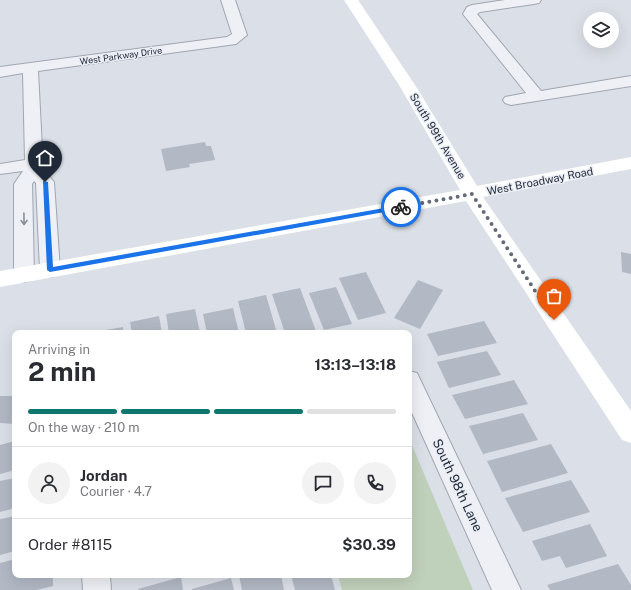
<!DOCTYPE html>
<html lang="en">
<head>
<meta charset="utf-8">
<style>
	:root { --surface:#fff; --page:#f2f2f3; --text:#2b2b33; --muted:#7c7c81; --line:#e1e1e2; --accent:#0f766e }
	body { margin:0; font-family:"Public Sans",sans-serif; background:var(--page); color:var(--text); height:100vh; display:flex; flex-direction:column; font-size:15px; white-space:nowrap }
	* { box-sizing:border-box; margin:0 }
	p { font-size:13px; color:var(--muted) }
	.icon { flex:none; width:22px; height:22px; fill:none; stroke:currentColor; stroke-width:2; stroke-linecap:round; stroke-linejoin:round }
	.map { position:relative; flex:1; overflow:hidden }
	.sheet { position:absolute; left:12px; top:330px; width:400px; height:248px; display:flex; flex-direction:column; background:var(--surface); border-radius:8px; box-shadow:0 4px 16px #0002 }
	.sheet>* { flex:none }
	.tools { position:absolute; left:583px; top:12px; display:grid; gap:8px }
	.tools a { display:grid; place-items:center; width:36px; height:36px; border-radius:50%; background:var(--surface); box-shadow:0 4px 16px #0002; font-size:20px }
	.pin { position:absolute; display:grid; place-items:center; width:34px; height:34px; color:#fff; margin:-41px -17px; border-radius:50% 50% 50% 0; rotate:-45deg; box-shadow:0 0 4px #0007 }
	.pin .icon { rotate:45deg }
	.courier { position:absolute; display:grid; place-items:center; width:40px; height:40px; margin:-20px; border:3px solid #1a73e8; border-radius:50%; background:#fff; color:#222; box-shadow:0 1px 5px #0007 }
	.overview em { font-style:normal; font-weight:700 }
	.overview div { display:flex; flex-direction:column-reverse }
	.overview { display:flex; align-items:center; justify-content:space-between; height:68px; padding:0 16px }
	h1 { font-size:26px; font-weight:700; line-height:30px }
	.bar { display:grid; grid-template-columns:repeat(4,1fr); gap:6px 4px; align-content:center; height:48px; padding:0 16px }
	.bar i { height:5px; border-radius:3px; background:var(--line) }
	.bar .on { background:var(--accent) }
	.bar p { grid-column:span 4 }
	.line { display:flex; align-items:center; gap:10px; padding:0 16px; border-top:1px solid var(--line) }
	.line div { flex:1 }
	.round { display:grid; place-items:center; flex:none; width:42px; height:42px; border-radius:21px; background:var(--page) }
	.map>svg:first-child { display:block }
	.green { fill:#c0d1bb }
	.building { fill:#b2b8c4 }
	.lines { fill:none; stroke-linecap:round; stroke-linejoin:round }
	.street-casing { stroke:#a0a6b1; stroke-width:2 }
	.street { fill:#eef0f5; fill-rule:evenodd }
	.secondary { fill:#fff; fill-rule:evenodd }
	.oneway { stroke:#898e99 }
	.route { fill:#1a73e8 }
	.done { stroke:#646b78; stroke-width:4; stroke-dasharray:0 7.2 }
	.labels { text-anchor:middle; stroke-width:3; stroke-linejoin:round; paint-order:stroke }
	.far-street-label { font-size:9px; fill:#242c3d; stroke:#eaeef4 }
	.street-label { font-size:11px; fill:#242c3d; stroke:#eaeef4 }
	.near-street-label { font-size:13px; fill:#242c3d; stroke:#eaeef4 }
</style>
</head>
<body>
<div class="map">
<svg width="631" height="590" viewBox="0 0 631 590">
	<rect width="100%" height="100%" fill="#dbdfe7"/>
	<polygon class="green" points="409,438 473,590 342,590 338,575 409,575"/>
	<g class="building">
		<polygon points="205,142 206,146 211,146 215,160 189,164 190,167 166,171 161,149"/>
		<polygon points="621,252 631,254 631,274 622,272"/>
		<polygon points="366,272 386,313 358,320 339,278"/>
		<polygon points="418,280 443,290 420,329 394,318"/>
		<polygon points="336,287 352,324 324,330 309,293"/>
		<polygon points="300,288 316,331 307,333 285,333 272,294"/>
		<polygon points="266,295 277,333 246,333 238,301"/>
		<polygon points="233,308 239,333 207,333 203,314"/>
		<polygon points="195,309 200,333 169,333 166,314"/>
		<polygon points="159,316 162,333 132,333 130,322"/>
		<polygon points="484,321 497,343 438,356 427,334"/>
		<polygon points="123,327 123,333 94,333 94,332"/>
		<polygon points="487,351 501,375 449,388 437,362"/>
		<polygon points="514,380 528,404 465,419 452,395"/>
		<polygon points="0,396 15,396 15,424 0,423"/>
		<polygon points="523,413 538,440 483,454 469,426"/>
		<polygon points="15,441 15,470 0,474 0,445"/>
		<polygon points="551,444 568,473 502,492 487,461"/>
		<polygon points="15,478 15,508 0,512 0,481"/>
		<polygon points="571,480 590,512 523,532 505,498"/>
		<polygon points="15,516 15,551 0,555 0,519"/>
		<polygon points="590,524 607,556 566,568 560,556 542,561 532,541"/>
		<polygon points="15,559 15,575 53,575 53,586 37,590 0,590 0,563"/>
		<polygon points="618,564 631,585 631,590 550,590 547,585"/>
		<polygon points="239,575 281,575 284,590 242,590"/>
		<polygon points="291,575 331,575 335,590 295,590"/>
		<polygon points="181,577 183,590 139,590 138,589"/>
		<polygon points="231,578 234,590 192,590 192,589"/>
	</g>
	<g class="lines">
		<g class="street-casing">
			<g id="street">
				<polygon points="221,0 235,0 247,35 236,44 38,71 43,168 54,182 60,270 57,275 50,277 43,275 40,270 36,183 34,181 32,184 34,275 31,280 24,282 17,280 14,275 14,184 23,171 0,174 0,164 25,160 23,73 0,77 0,67 227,37 232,34"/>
				<polygon points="505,0 541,0 539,3 534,4 480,12 477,14 541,91 631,76 631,86 511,105 505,103 503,100 505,97 526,93 463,14 467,7 472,5"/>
				<polygon points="409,371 417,373 521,590 492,590 409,406"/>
				<polygon points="82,575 110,575 111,590 83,590"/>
			</g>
		</g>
		<use href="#street" class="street"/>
		<polygon class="secondary" points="344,0 358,0 415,85 477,186 631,157 631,169 483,197 631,411 631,443 622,440 466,201 0,287 0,271 460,190 399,85"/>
	</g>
	<defs><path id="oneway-shaft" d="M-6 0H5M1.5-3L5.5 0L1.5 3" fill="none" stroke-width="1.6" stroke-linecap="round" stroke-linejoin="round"/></defs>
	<use class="oneway" href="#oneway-shaft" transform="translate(24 219) rotate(89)"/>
	<polygon class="route" points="43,181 48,182 53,267 401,205 404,207 401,209 50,272 47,270"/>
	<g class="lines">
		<polyline class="done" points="401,207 472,194 554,320"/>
	</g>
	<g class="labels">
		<g class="far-street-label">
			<text transform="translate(121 56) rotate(-8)" y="3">West Parkway Drive</text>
		</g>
		<g class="street-label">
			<text transform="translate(438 136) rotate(59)" y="4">South 99th Avenue</text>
			<text transform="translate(540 181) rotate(-11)" y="4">West Broadway Road</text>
		</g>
		<g class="near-street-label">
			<text transform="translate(458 485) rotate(65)" y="5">South 98th Lane</text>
		</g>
	</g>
</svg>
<div class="tools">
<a><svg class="icon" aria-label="layers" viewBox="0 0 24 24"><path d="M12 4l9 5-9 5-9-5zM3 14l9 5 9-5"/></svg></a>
</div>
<div class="pin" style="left:554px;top:320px;background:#ea580c"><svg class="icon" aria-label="bag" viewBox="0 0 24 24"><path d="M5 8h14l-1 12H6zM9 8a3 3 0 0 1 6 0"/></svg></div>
<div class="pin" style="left:45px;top:182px;background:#1f2937"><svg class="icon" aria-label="home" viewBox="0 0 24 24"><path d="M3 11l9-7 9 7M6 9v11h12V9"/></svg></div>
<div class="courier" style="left:401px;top:207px"><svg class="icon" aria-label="bike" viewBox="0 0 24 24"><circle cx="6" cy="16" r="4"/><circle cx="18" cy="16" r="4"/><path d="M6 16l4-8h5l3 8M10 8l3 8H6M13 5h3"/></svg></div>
<section class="sheet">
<div class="overview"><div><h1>2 min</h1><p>Arriving in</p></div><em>13:13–13:18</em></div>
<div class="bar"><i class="on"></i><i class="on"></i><i class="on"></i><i></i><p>On the way · 210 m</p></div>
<div class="line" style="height:72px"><a class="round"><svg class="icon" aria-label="person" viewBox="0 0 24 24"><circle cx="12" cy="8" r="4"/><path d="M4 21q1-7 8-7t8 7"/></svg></a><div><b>Jordan</b><p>Courier · 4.7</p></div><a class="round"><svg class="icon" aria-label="chat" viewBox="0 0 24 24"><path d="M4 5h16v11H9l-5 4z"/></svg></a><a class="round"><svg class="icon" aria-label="phone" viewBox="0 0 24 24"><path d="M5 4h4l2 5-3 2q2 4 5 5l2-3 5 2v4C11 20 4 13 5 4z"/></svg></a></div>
<div class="line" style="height:52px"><div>Order #8115</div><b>$30.39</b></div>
</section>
</div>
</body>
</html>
